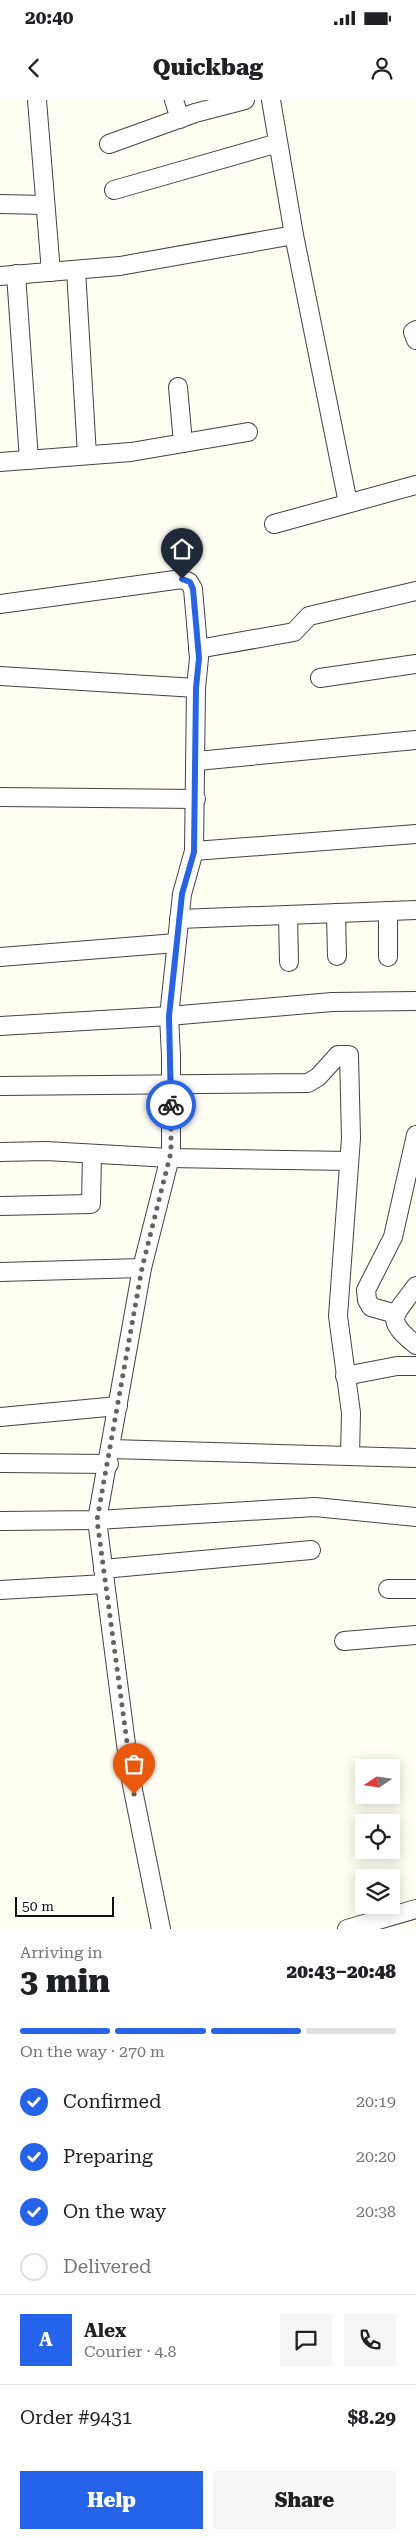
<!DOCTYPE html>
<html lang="en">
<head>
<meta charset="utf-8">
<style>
	:root { --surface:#fff; --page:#f6f6f6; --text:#202124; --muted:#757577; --line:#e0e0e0; --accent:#2563eb }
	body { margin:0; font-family:"Roboto Serif",serif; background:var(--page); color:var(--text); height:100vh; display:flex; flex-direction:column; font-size:19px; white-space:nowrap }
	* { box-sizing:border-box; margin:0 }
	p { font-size:16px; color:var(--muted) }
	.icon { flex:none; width:28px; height:28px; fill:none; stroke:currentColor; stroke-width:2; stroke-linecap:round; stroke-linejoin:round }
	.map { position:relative; height:1829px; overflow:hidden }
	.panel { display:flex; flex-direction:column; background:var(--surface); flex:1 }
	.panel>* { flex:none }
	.needle { width:32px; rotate:257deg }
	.fabs { position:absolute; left:355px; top:1659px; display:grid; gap:10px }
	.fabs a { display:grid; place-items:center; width:45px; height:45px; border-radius:0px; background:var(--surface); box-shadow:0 2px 12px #0003; font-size:25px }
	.scale { position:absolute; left:15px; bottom:12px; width:99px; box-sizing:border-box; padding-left:5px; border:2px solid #101010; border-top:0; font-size:14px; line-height:18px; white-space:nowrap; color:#101010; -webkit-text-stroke:4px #fff; paint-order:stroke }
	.pin { position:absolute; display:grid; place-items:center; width:42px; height:42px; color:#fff; margin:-51px -21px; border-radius:50% 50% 50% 0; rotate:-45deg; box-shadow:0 0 5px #0007 }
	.pin .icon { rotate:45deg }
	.courier { position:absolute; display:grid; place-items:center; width:50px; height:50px; margin:-25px; border:4px solid #2563eb; border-radius:50%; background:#fff; color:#222; box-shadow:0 1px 6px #0007 }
	.head em { font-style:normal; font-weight:800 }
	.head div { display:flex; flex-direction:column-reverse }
	.head { display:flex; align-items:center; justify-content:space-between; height:85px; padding:0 20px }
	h1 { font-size:32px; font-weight:800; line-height:38px }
	.bar { display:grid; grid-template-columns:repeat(4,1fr); gap:8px 5px; align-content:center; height:60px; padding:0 20px }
	.bar i { height:6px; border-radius:4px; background:var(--line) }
	.bar .selected { background:var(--accent) }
	.bar p { grid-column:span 4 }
	.line { display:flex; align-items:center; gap:12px; padding:0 20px; border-top:1px solid var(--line) }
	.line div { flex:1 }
	.round { display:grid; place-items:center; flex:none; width:52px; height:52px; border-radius:0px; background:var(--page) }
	ol { padding:0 20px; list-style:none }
	li { display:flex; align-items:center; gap:15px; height:55px }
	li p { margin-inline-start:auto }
	li .icon { padding:5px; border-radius:50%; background:var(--accent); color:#fff; stroke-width:4 }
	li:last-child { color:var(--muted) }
	li i { width:28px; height:28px; border:2px solid var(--line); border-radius:50% }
	.primary-button { display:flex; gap:10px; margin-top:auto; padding:10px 20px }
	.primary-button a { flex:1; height:58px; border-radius:0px; background:var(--accent); color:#fff; font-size:20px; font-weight:800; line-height:58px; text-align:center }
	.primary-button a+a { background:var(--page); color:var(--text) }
	.status { display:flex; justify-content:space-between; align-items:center; height:35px; padding:0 25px; background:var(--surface); direction:ltr }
	.status svg { height:14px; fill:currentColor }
	header { display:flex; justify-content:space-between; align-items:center; height:65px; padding:0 20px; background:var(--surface); font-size:22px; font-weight:800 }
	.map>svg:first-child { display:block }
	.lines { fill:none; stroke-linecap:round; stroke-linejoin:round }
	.minor-casing { stroke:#434343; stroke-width:20 }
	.minor { stroke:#fff; stroke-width:18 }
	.done { stroke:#64635f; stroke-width:5; stroke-dasharray:0 9 }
	.route { stroke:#2563eb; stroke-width:6 }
</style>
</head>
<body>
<div class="status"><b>20:40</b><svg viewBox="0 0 49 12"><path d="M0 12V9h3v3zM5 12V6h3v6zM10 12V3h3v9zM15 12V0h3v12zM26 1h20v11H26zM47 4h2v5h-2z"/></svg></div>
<header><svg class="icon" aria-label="back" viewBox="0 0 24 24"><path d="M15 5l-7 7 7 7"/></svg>Quickbag<svg class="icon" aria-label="person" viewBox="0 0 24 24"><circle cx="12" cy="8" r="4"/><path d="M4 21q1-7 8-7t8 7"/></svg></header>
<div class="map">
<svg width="416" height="1829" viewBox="0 0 416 1829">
	<rect width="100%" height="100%" fill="#fffef3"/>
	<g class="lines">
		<g class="minor-casing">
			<g id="minor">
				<polyline points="37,0 51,172"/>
				<polyline points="174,0 180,19"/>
				<polyline points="271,0 294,135 348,403"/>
				<polyline points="109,44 195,13 245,0"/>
				<polyline points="114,90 278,43"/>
				<polyline points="0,104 45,105"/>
				<polyline points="76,170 87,355"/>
				<polyline points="16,174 29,360"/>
				<polyline points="0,176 120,166 294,135"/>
				<polyline points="416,230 413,232 416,240"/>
				<polyline points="178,287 183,343"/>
				<polyline points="0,362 131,352 248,332"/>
				<polyline points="274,424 416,385"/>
				<polyline points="0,504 182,479 189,482 193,489 199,558 196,588 194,751 182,794 169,916 171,956 171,1053 142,1168 97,1420 130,1675 161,1829"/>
				<polyline points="198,549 294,532 309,516 416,491"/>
				<polyline points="0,576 196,588"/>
				<polyline points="320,578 416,564"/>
				<polyline points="197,661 416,640"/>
				<polyline points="0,697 196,699"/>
				<polyline points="194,751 416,734"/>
				<polyline points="388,811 388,857"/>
				<polyline points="336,813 337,856"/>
				<polyline points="288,815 289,862"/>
				<polyline points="179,819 416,810"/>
				<polyline points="0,857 176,843"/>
				<polyline points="0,926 169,916 332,902 416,901"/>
				<polyline points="0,986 308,983 318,977 338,955 349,955 351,1038 338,1216 351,1313 350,1355"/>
				<polyline points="0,1052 46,1051 170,1058 349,1061"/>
				<polyline points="0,1106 91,1104 92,1054"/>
				<polyline points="0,1172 142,1168"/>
				<path d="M416,1186C394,1217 383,1218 416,1245"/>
				<polyline points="396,1214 371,1207 367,1200 366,1190 393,1137 416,1035"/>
				<polyline points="345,1276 397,1266 416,1266"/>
				<polyline points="0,1317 118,1306"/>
				<polyline points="111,1349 416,1358"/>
				<polyline points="0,1363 109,1364"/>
				<polyline points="0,1421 97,1420 315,1407 416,1417"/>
				<polyline points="103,1469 311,1450"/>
				<polyline points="388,1489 416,1489"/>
				<polyline points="0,1490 105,1484"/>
				<polyline points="344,1541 416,1535"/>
				<polyline points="347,1829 416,1809"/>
			</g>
		</g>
		<use href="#minor" class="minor"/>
	</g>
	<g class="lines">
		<polyline class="done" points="134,1694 97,1420 142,1168 171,1052 171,1005"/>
		<polyline class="route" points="171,1005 169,916 182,794 194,752 196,588 199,558 193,489 190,482 182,479"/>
	</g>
</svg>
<div class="fabs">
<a><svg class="needle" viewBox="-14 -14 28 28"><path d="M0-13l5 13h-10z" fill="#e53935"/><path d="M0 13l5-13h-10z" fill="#757577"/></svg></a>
<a><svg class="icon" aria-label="locate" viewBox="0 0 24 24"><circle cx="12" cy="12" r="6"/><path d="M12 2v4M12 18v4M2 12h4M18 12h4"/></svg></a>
<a><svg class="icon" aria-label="layers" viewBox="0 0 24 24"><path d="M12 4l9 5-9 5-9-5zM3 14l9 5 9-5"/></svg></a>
</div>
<div class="scale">50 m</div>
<div class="pin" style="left:134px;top:1694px;background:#ea580c"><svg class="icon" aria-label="bag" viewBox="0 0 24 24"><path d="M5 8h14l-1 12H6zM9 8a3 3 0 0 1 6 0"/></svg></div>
<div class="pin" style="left:182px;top:479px;background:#1f2937"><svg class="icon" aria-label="home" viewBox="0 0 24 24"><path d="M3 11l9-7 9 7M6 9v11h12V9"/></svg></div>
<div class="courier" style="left:171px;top:1005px"><svg class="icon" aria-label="bike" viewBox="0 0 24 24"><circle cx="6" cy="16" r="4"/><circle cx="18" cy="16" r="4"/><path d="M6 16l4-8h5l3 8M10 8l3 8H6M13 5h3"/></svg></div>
</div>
<section class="panel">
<div class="head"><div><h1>3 min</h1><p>Arriving in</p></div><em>20:43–20:48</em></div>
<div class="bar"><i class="selected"></i><i class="selected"></i><i class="selected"></i><i></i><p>On the way · 270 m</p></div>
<ol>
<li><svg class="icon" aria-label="check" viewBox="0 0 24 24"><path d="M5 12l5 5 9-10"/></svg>Confirmed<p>20:19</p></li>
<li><svg class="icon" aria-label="check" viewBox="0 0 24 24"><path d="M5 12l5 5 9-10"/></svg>Preparing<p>20:20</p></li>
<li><svg class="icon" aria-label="check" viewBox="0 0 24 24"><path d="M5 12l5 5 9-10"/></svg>On the way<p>20:38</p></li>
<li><i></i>Delivered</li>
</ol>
<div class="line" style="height:90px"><b class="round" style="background:var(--accent);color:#fff">A</b><div><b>Alex</b><p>Courier · 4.8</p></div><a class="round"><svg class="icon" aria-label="chat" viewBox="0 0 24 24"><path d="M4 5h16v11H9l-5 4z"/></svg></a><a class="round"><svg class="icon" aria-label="phone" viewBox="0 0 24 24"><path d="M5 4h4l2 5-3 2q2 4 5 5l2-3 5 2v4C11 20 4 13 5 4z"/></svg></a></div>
<div class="line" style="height:65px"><div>Order #9431</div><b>$8.29</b></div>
<div class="primary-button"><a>Help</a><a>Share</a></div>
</section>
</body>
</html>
